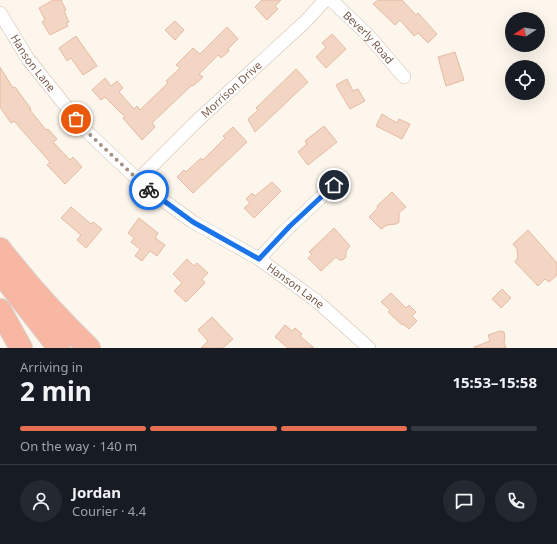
<!DOCTYPE html>
<html lang="en">
<head>
<meta charset="utf-8">
<style>
	:root { --surface:#171b24; --page:#242831; --text:#f1f3f6; --muted:#9ea1a6; --line:#363941; --accent:#e76f51 }
	body { margin:0; font-family:"Noto Sans",sans-serif; background:var(--page); color:var(--text); height:100vh; display:flex; flex-direction:column; font-size:15px; white-space:nowrap }
	* { box-sizing:border-box; margin:0 }
	p { font-size:13px; color:var(--muted) }
	.icon { flex:none; width:22px; height:22px; fill:none; stroke:currentColor; stroke-width:2; stroke-linecap:round; stroke-linejoin:round }
	.map { position:relative; height:348px; overflow:hidden }
	.sheet { display:flex; flex-direction:column; background:var(--surface); flex:1 }
	.sheet>* { flex:none }
	.needle { width:26px; rotate:258deg }
	.buttons { position:absolute; left:505px; top:12px; display:grid; gap:8px }
	.buttons a { display:grid; place-items:center; width:40px; height:40px; border-radius:50%; background:var(--surface); box-shadow:0 4px 16px #0002; font-size:20px }
	.pin { position:absolute; display:grid; place-items:center; width:34px; height:34px; color:#fff; margin:-17px; border:2px solid #fff; border-radius:50%; box-shadow:0 1px 4px #0007 }
	.courier { position:absolute; display:grid; place-items:center; width:40px; height:40px; margin:-20px; border:3px solid #1a73e8; border-radius:50%; background:#fff; color:#222; box-shadow:0 1px 5px #0007 }
	.head em { font-style:normal; font-weight:700 }
	.head div { display:flex; flex-direction:column-reverse }
	.head { display:flex; align-items:center; justify-content:space-between; height:68px; padding:0 20px }
	h1 { font-size:26px; font-weight:700; line-height:30px }
	.bar { display:grid; grid-template-columns:repeat(4,1fr); gap:6px 4px; align-content:center; height:48px; padding:0 20px }
	.bar i { height:5px; border-radius:3px; background:var(--line) }
	.bar .current { background:var(--accent) }
	.bar p { grid-column:span 4 }
	.line { display:flex; align-items:center; gap:10px; padding:0 20px; border-top:1px solid var(--line) }
	.line div { flex:1 }
	.round { display:grid; place-items:center; flex:none; width:42px; height:42px; border-radius:21px; background:var(--page) }
	.map>svg:first-child { display:block }
	.building { fill:#f3d5c3; stroke:#e6bba3 }
	.lines { fill:none; stroke-linecap:round; stroke-linejoin:round }
	.minor-casing { stroke:#d1beb0; stroke-width:14 }
	.motorway-casing { stroke:#dad1cd; stroke-width:24 }
	.minor { stroke:#fff; stroke-width:13 }
	.motorway { stroke:#f7b7a3; stroke-width:22 }
	.done { stroke:#a89285; stroke-width:4; stroke-dasharray:0 7.2 }
	.route { stroke:#1a73e8; stroke-width:5 }
	.labels { text-anchor:middle; stroke-width:3.5; stroke-linejoin:round; paint-order:stroke }
	.street-label { font-size:11px; fill:#7a5c4d; stroke:#fffaf3 }
</style>
</head>
<body>
<div class="map">
<svg width="557" height="348" viewBox="0 0 557 348">
	<rect width="100%" height="100%" fill="#fdf6ec"/>
	<g class="building">
		<polygon points="53,0 61,0 66,10 64,11 69,22 66,23 68,26 50,35 42,22 45,20 39,8"/>
		<polygon points="262,0 281,0 275,6 278,9 267,20 255,7"/>
		<polygon points="378,0 402,0 416,15 418,13 437,34 428,43 418,33 414,36 400,20 395,25 373,4"/>
		<polygon points="175,21 184,30 175,40 165,30"/>
		<polygon points="227,27 238,39 228,49 229,51 221,58 218,55 199,74 203,77 193,86 192,85 152,123 155,127 142,140 123,118 125,117 105,97 101,100 92,90 105,78 111,86 117,81 123,88 119,92 134,109 137,106 140,110 168,83 166,81 180,68 176,65 193,48 200,54"/>
		<polygon points="332,34 346,49 326,68 316,57 326,47 322,43"/>
		<polygon points="76,36 97,66 83,75 71,58 67,61 59,48"/>
		<polygon points="455,52 464,80 446,86 438,57"/>
		<polygon points="0,67 13,88 15,87 31,109 30,110 37,119 46,130 48,129 57,139 53,142 70,160 73,157 82,167 65,184 47,165 50,162 14,121 11,123 0,107"/>
		<polygon points="296,69 308,82 255,132 248,119 258,110 256,108"/>
		<polygon points="347,79 353,91 358,89 365,101 350,109 336,85"/>
		<polygon points="382,114 397,123 399,119 410,124 402,139 376,126"/>
		<polygon points="324,126 337,142 308,165 298,152 307,144 305,141"/>
		<polygon points="233,127 247,142 193,193 177,177 184,170 186,172 201,158 203,160 225,138 223,136"/>
		<polygon points="272,182 281,191 254,218 244,208 250,203 246,199 252,193 255,196"/>
		<polygon points="392,192 406,207 399,213 399,222 396,224 387,225 381,229 369,217 378,208 377,206"/>
		<polygon points="71,207 91,224 93,222 102,229 86,248 77,240 81,235 61,218"/>
		<polygon points="139,218 158,233 155,238 165,245 157,256 150,251 142,261 135,256 140,249 131,242 134,238 128,233"/>
		<polygon points="334,228 350,246 346,251 346,257 343,260 339,260 336,257 321,271 308,258 312,254 309,252"/>
		<polygon points="528,230 557,263 557,275 549,282 545,279 538,286 515,262 518,257 517,249 513,244"/>
		<polygon points="187,259 194,266 197,263 208,273 202,279 205,283 186,302 174,291 182,283 173,274"/>
		<polygon points="502,289 511,298 501,308 492,299"/>
		<polygon points="391,293 406,308 409,305 416,312 412,316 417,321 409,329 403,324 402,325 388,312 390,310 381,302"/>
		<polygon points="212,317 233,339 223,348 201,348 208,341 198,330"/>
		<polygon points="285,325 292,331 295,328 302,334 300,336 314,348 288,348 275,337"/>
		<polygon points="500,331 504,332 505,337 504,343 506,348 474,348 474,347 490,341 488,335"/>
	</g>
	<g class="lines">
		<g class="minor-casing">
			<g id="minor">
				<path id="s1" d="M331,0L368,35L404,77"/>
				<path id="s2" d="M0,13L28,59L85,130L149,190L193,222L259,259L303,291L319,303L369,348"/>
				<path id="s3" d="M138,180L198,120L306,21L325,0"/>
				<polyline points="259,259 284,232 334,185"/>
			</g>
		</g>
		<g class="motorway-casing">
			<g id="motorway">
				<path d="M0,249C27,284 57,317 89,348"/>
				<polyline points="0,272 59,348"/>
				<polyline points="0,310 21,348"/>
			</g>
		</g>
		<use href="#minor" class="minor"/>
		<use href="#motorway" class="motorway"/>
	</g>
	<g class="lines">
		<polyline class="done" points="76,119 85,130 149,190"/>
		<polyline class="route" points="149,190 193,222 259,259 290,226 334,185"/>
	</g>
	<g class="labels">
		<g class="street-label">
			<text dy="4" stroke="none"><textPath href="#s1" startOffset="53">Beverly Road</textPath></text>
			<text dy="4" stroke="none"><textPath href="#s2" startOffset="60">Hanson Lane</textPath></text>
			<text dy="4" stroke="none"><textPath href="#s3" startOffset="130">Morrison Drive</textPath></text>
			<text dy="4" stroke="none"><textPath href="#s2" startOffset="408">Hanson Lane</textPath></text>
		</g>
	</g>
</svg>
<div class="buttons">
<a><svg class="needle" viewBox="-14 -14 28 28"><path d="M0-13l5 13h-10z" fill="#e53935"/><path d="M0 13l5-13h-10z" fill="#9ea1a6"/></svg></a>
<a><svg class="icon" aria-label="locate" viewBox="0 0 24 24"><circle cx="12" cy="12" r="6"/><path d="M12 2v4M12 18v4M2 12h4M18 12h4"/></svg></a>
</div>
<div class="pin" style="left:76px;top:119px;background:#ea580c"><svg class="icon" aria-label="bag" viewBox="0 0 24 24"><path d="M5 8h14l-1 12H6zM9 8a3 3 0 0 1 6 0"/></svg></div>
<div class="pin" style="left:334px;top:185px;background:#1f2937"><svg class="icon" aria-label="home" viewBox="0 0 24 24"><path d="M3 11l9-7 9 7M6 9v11h12V9"/></svg></div>
<div class="courier" style="left:149px;top:190px"><svg class="icon" aria-label="bike" viewBox="0 0 24 24"><circle cx="6" cy="16" r="4"/><circle cx="18" cy="16" r="4"/><path d="M6 16l4-8h5l3 8M10 8l3 8H6M13 5h3"/></svg></div>
</div>
<section class="sheet">
<div class="head"><div><h1>2 min</h1><p>Arriving in</p></div><em>15:53–15:58</em></div>
<div class="bar"><i class="current"></i><i class="current"></i><i class="current"></i><i></i><p>On the way · 140 m</p></div>
<div class="line" style="height:72px"><a class="round"><svg class="icon" aria-label="person" viewBox="0 0 24 24"><circle cx="12" cy="8" r="4"/><path d="M4 21q1-7 8-7t8 7"/></svg></a><div><b>Jordan</b><p>Courier · 4.4</p></div><a class="round"><svg class="icon" aria-label="chat" viewBox="0 0 24 24"><path d="M4 5h16v11H9l-5 4z"/></svg></a><a class="round"><svg class="icon" aria-label="phone" viewBox="0 0 24 24"><path d="M5 4h4l2 5-3 2q2 4 5 5l2-3 5 2v4C11 20 4 13 5 4z"/></svg></a></div>
</section>
</body>
</html>
